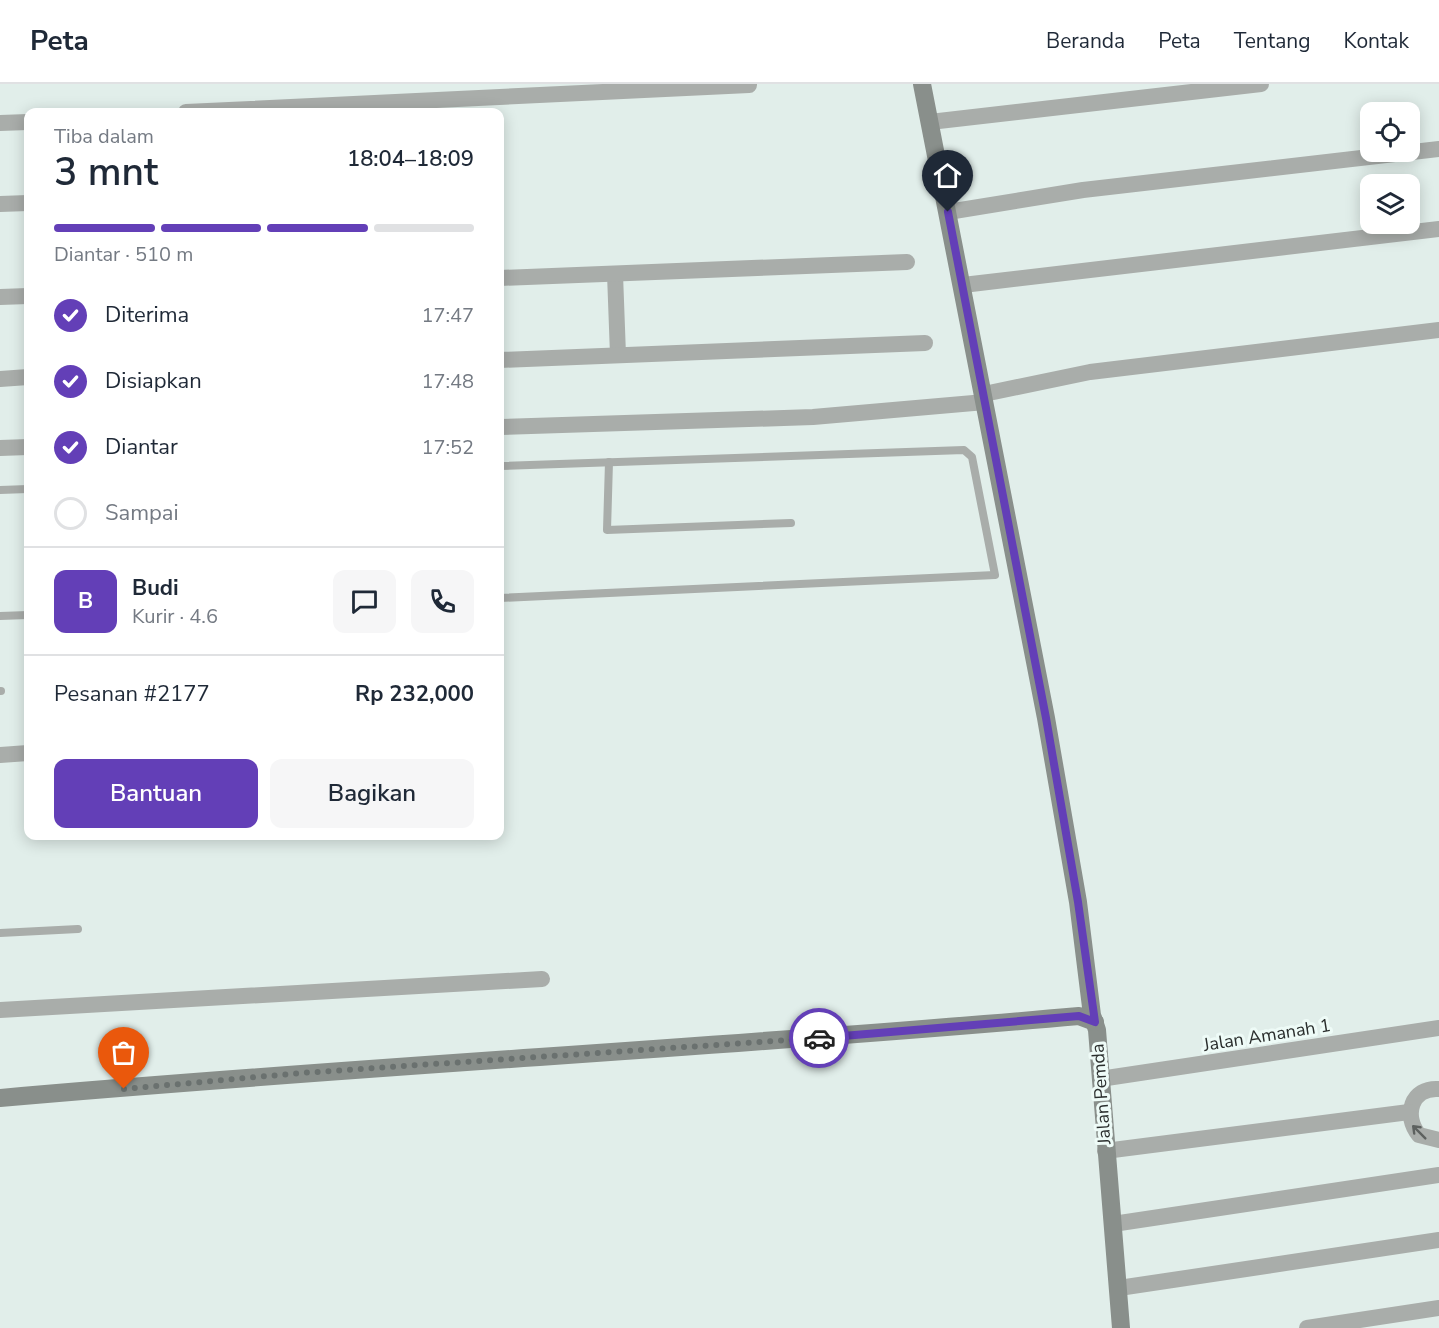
<!DOCTYPE html>
<html lang="id">
<head>
<meta charset="utf-8">
<style>
	:root { --surface:#fff; --page:#f6f6f7; --text:#1f2937; --muted:#747a83; --line:#e0e1e3; --accent:#633fb7 }
	body { margin:0; font-family:"Nunito Sans",sans-serif; background:var(--page); color:var(--text); height:100vh; display:flex; flex-direction:column; font-size:22px; white-space:nowrap }
	* { box-sizing:border-box; margin:0 }
	p { font-size:20px; color:var(--muted) }
	.icon { flex:none; width:33px; height:33px; fill:none; stroke:currentColor; stroke-width:2; stroke-linecap:round; stroke-linejoin:round }
	.map { position:relative; flex:1; overflow:hidden }
	.details { position:absolute; left:24px; top:24px; width:480px; height:732px; display:flex; flex-direction:column; background:var(--surface); border-radius:12px; box-shadow:0 3px 15px #0003 }
	.details>* { flex:none }
	.controls { position:absolute; left:1360px; top:18px; display:grid; gap:12px }
	.controls a { display:grid; place-items:center; width:60px; height:60px; border-radius:12px; background:var(--surface); box-shadow:0 3px 15px #0003; font-size:30px }
	.pin { position:absolute; display:grid; place-items:center; width:51px; height:51px; color:#fff; margin:-62px -26px; border-radius:50% 50% 50% 0; rotate:-45deg; box-shadow:0 0 6px #0007 }
	.pin .icon { rotate:45deg }
	.courier { position:absolute; display:grid; place-items:center; width:60px; height:60px; margin:-30px; border:4px solid #633fb7; border-radius:50%; background:#fff; color:#222; box-shadow:0 2px 8px #0007 }
	.head em { font-style:normal; font-weight:600 }
	.head div { display:flex; flex-direction:column-reverse }
	.head { display:flex; align-items:center; justify-content:space-between; height:102px; padding:0 30px }
	h1 { font-size:39px; font-weight:600; line-height:45px }
	.bar { display:grid; grid-template-columns:repeat(4,1fr); gap:9px 6px; align-content:center; height:72px; padding:0 30px }
	.bar i { height:8px; border-radius:4px; background:var(--line) }
	.bar .current { background:var(--accent) }
	.bar p { grid-column:span 4 }
	.line { display:flex; align-items:center; gap:15px; padding:0 30px; border-top:2px solid var(--line) }
	.line div { flex:1 }
	.round { display:grid; place-items:center; flex:none; width:63px; height:63px; border-radius:12px; background:var(--page) }
	ol { padding:0 30px; list-style:none }
	li { display:flex; align-items:center; gap:18px; height:66px }
	li p { margin-inline-start:auto }
	li .icon { padding:6px; border-radius:50%; background:var(--accent); color:#fff; stroke-width:4 }
	li:last-child { color:var(--muted) }
	li i { width:33px; height:33px; border:3px solid var(--line); border-radius:50% }
	.cta { display:flex; gap:12px; margin-top:auto; padding:12px 30px }
	.cta a { flex:1; height:69px; border-radius:12px; background:var(--accent); color:#fff; font-size:24px; font-weight:600; line-height:69px; text-align:center }
	.cta a+a { background:var(--page); color:var(--text) }
	header { display:flex; align-items:center; gap:36px; box-sizing:border-box; height:84px; padding:0 30px; background:var(--surface); border-bottom:2px solid var(--line) }
	header strong { font-size:28px }
	nav { display:flex; gap:33px; margin-inline-start:auto; font-size:21px }
	.map>svg:first-child { display:block }
	.lines { fill:none; stroke-linecap:round; stroke-linejoin:round }
	.lane { stroke:#a9adaa; stroke-width:8 }
	.street { stroke:#a9adaa; stroke-width:16 }
	.secondary { stroke:#898f8b; stroke-width:18 }
	.oneway { stroke:#5d615f }
	.done { stroke:#6a716f; stroke-width:6; stroke-dasharray:0 10.8 }
	.route { stroke:#633fb7; stroke-width:8 }
	.labels { text-anchor:middle; stroke-width:6; stroke-linejoin:round; paint-order:stroke }
	.street-label { font-size:18px; fill:#2a2e2d; stroke:#eefbf7 }
</style>
</head>
<body>
<header>
<strong>Peta</strong>
<nav><a>Beranda</a><a>Peta</a><a>Tentang</a><a>Kontak</a></nav>
</header>
<div class="map">
<svg width="1439" height="1244" viewBox="0 0 1439 1244">
	<rect width="100%" height="100%" fill="#e1eeea"/>
	<g class="lines">
		<g class="lane">
			<polyline points="609,378 607,446 791,439"/>
			<polyline points="500,382 964,366 972,373 995,491 500,514"/>
			<polyline points="0,406 28,405"/>
			<polyline points="0,532 28,531"/>
			<polyline points="0,607 1,607"/>
			<polyline points="0,849 78,845"/>
		</g>
		<g class="street">
			<polyline points="186,28 749,1"/>
			<polyline points="930,38 1261,0"/>
			<polyline points="0,39 28,38"/>
			<polyline points="0,120 28,119"/>
			<polyline points="948,128 1083,106 1439,65"/>
			<polyline points="615,190 618,271"/>
			<polyline points="500,194 907,178"/>
			<polyline points="963,201 1439,145"/>
			<polyline points="0,213 28,212"/>
			<polyline points="500,276 925,259"/>
			<polyline points="0,295 28,293"/>
			<polyline points="984,310 1090,288 1439,246"/>
			<polyline points="500,343 813,333 985,318"/>
			<polyline points="0,364 28,363"/>
			<polyline points="0,671 28,669"/>
			<polyline points="0,926 542,895"/>
			<polyline points="1100,995 1439,944"/>
			<path d="M1439,1005C1411,1003 1403,1032 1419,1051L1439,1056"/>
			<polyline points="1105,1067 1409,1028"/>
			<polyline points="1113,1140 1439,1091"/>
			<polyline points="1119,1204 1439,1156"/>
			<polyline points="1307,1244 1439,1224"/>
		</g>
		<g class="secondary">
			<polyline points="922,0 1046,634 1078,818 1092,931 1097,946 1121,1244"/>
			<path d="M0,1014C359,982 720,964 1079,932L1095,938"/>
		</g>
	</g>
	<defs><path id="oneway-shaft" d="M-6 0H5M1.5-3L5.5 0L1.5 3" fill="none" stroke-width="1.6" stroke-linecap="round" stroke-linejoin="round" transform="scale(1.5)"/></defs>
	<use class="oneway" href="#oneway-shaft" transform="translate(1419 1048) rotate(-135)"/>
	<g class="lines">
		<polyline class="done" points="124,1005 301,989 819,954"/>
		<polyline class="route" points="819,954 1079,932 1095,938 1078,818 1046,634 948,128"/>
	</g>
	<g class="labels">
		<g class="street-label">
			<text transform="translate(1267 951) rotate(-9)" y="6">Jalan Amanah 1</text>
			<text transform="translate(1101 1010) rotate(-94)" y="6">Jalan Pemda</text>
		</g>
	</g>
</svg>
<div class="controls">
<a><svg class="icon" aria-label="locate" viewBox="0 0 24 24"><circle cx="12" cy="12" r="6"/><path d="M12 2v4M12 18v4M2 12h4M18 12h4"/></svg></a>
<a><svg class="icon" aria-label="layers" viewBox="0 0 24 24"><path d="M12 4l9 5-9 5-9-5zM3 14l9 5 9-5"/></svg></a>
</div>
<div class="pin" style="left:124px;top:1005px;background:#ea580c"><svg class="icon" aria-label="bag" viewBox="0 0 24 24"><path d="M5 8h14l-1 12H6zM9 8a3 3 0 0 1 6 0"/></svg></div>
<div class="pin" style="left:948px;top:128px;background:#1f2937"><svg class="icon" aria-label="home" viewBox="0 0 24 24"><path d="M3 11l9-7 9 7M6 9v11h12V9"/></svg></div>
<div class="courier" style="left:819px;top:954px"><svg class="icon" aria-label="car" viewBox="0 0 24 24"><path d="M5 17H2v-5l4-1 3-4h7l3 4 3 1v5h-3M9 17h6M6 11h13"/><circle cx="7" cy="17" r="2"/><circle cx="17" cy="17" r="2"/></svg></div>
<section class="details">
<div class="head"><div><h1>3 mnt</h1><p>Tiba dalam</p></div><em>18:04–18:09</em></div>
<div class="bar"><i class="current"></i><i class="current"></i><i class="current"></i><i></i><p>Diantar · 510 m</p></div>
<ol>
<li><svg class="icon" aria-label="check" viewBox="0 0 24 24"><path d="M5 12l5 5 9-10"/></svg>Diterima<p>17:47</p></li>
<li><svg class="icon" aria-label="check" viewBox="0 0 24 24"><path d="M5 12l5 5 9-10"/></svg>Disiapkan<p>17:48</p></li>
<li><svg class="icon" aria-label="check" viewBox="0 0 24 24"><path d="M5 12l5 5 9-10"/></svg>Diantar<p>17:52</p></li>
<li><i></i>Sampai</li>
</ol>
<div class="line" style="height:108px"><b class="round" style="background:var(--accent);color:#fff">B</b><div><b>Budi</b><p>Kurir · 4.6</p></div><a class="round"><svg class="icon" aria-label="chat" viewBox="0 0 24 24"><path d="M4 5h16v11H9l-5 4z"/></svg></a><a class="round"><svg class="icon" aria-label="phone" viewBox="0 0 24 24"><path d="M5 4h4l2 5-3 2q2 4 5 5l2-3 5 2v4C11 20 4 13 5 4z"/></svg></a></div>
<div class="line" style="height:78px"><div>Pesanan #2177</div><b>Rp 232,000</b></div>
<div class="cta"><a>Bantuan</a><a>Bagikan</a></div>
</section>
</div>
</body>
</html>
